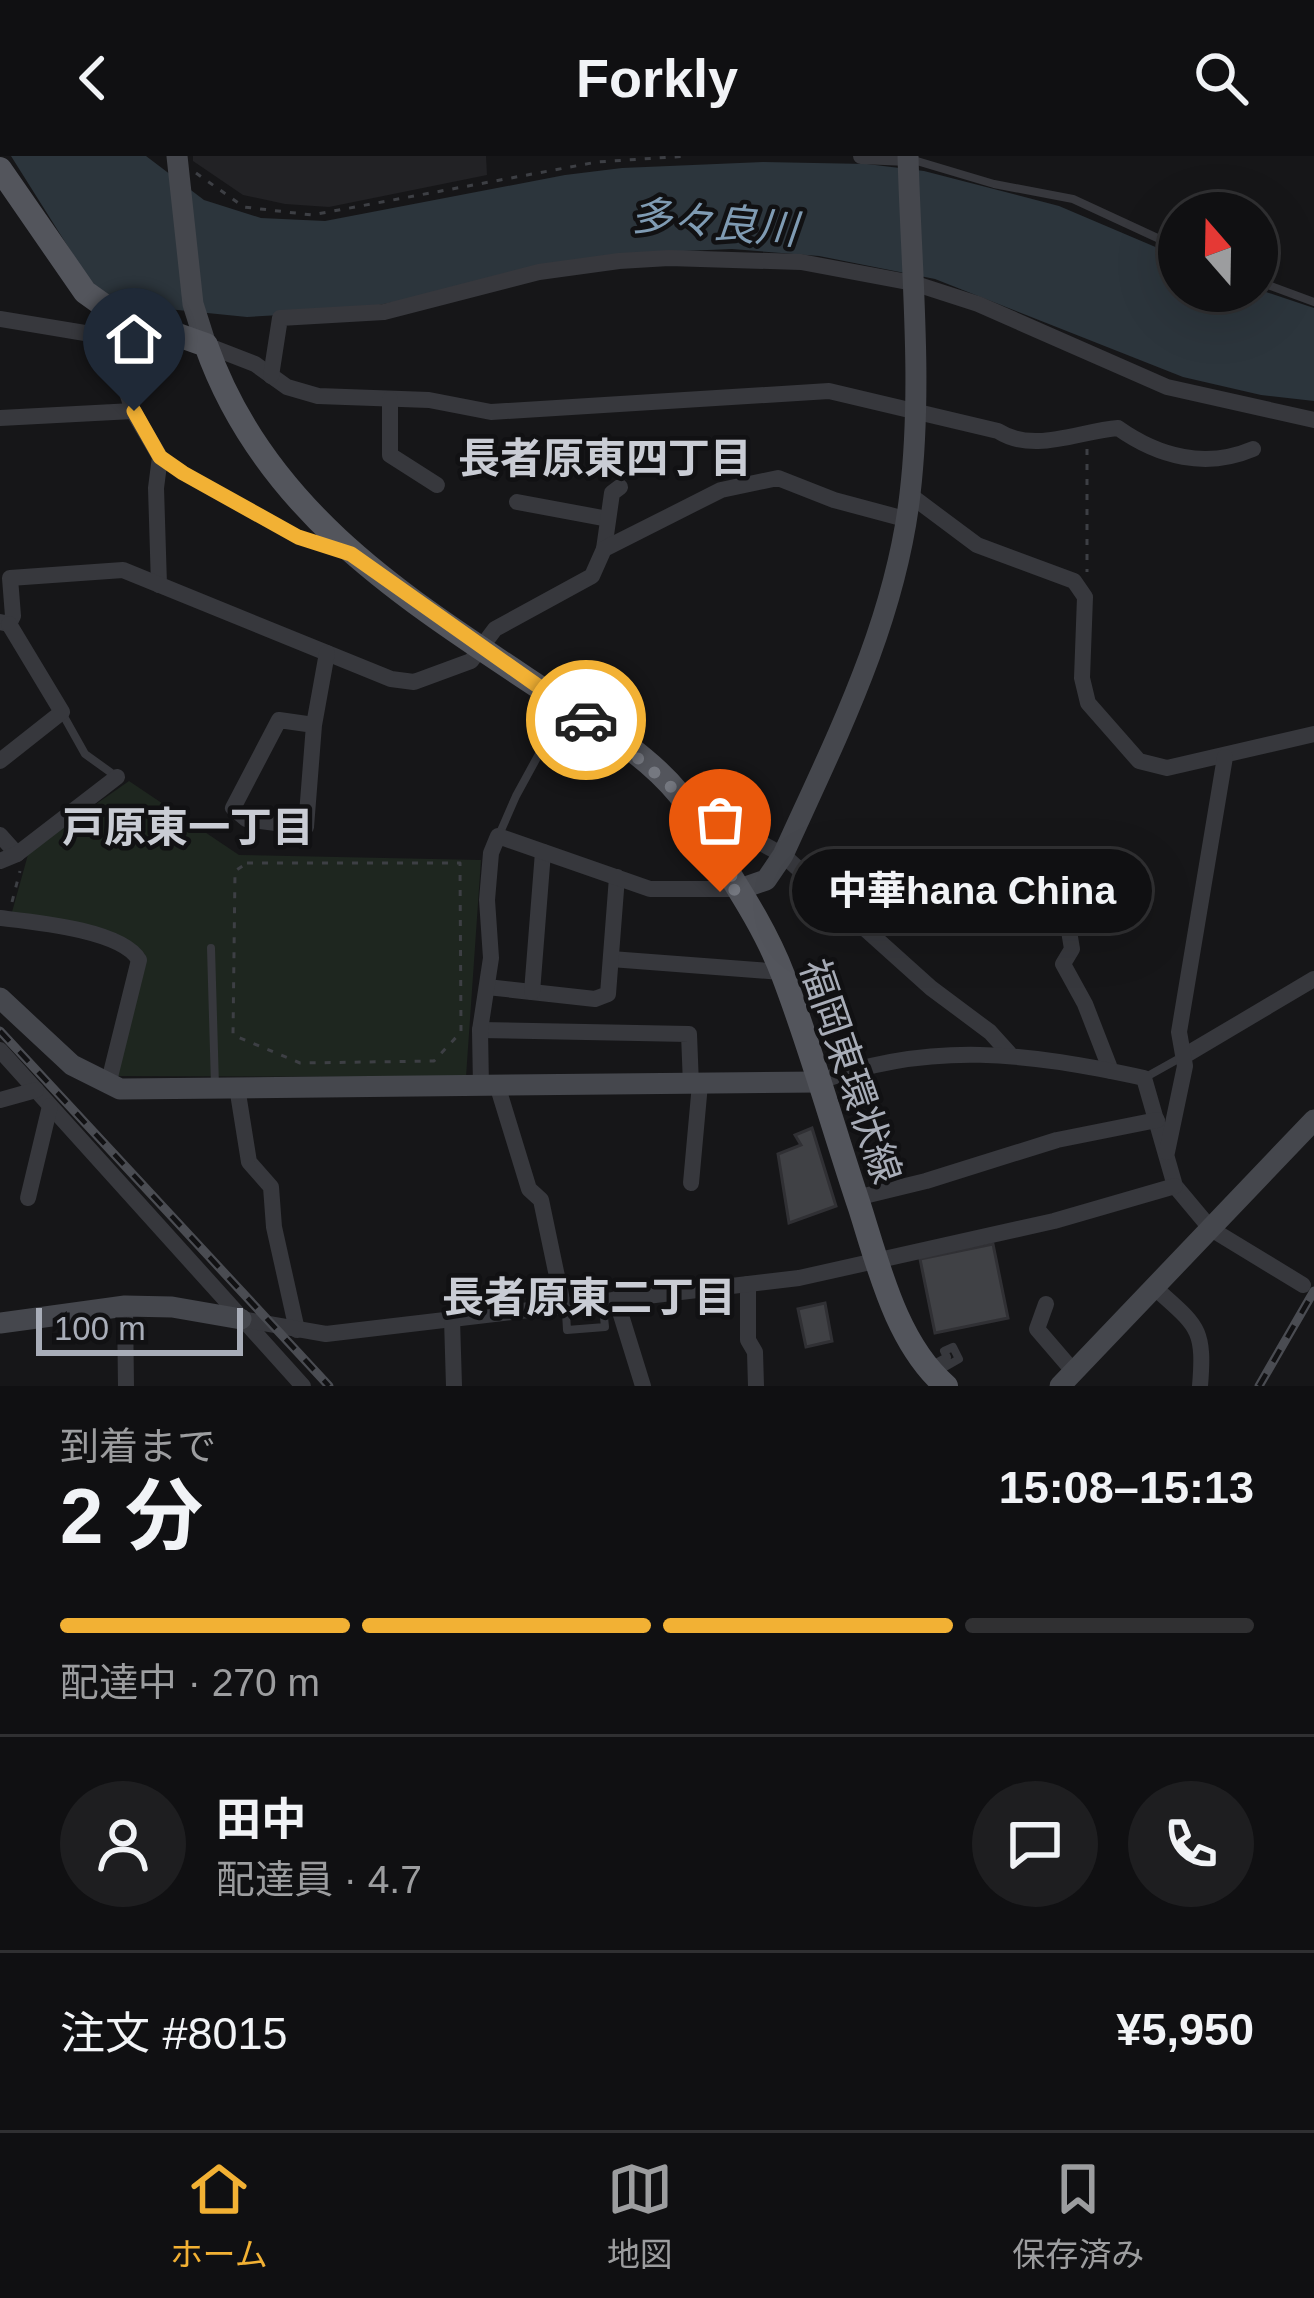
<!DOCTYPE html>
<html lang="ja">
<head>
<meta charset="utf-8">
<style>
	:root { --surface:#101012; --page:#1e1e20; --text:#f1f3f6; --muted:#9c9d9f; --line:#303032; --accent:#f2b134 }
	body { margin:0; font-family:Arial,"Noto Sans JP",sans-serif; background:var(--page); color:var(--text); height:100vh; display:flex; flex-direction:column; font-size:45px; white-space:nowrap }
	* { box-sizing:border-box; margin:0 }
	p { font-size:39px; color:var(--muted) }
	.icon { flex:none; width:66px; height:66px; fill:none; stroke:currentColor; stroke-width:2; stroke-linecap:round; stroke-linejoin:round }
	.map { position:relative; height:1230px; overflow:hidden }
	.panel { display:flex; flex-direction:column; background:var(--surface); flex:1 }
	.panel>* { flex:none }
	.needle { width:78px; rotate:340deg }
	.tools { position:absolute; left:1158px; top:36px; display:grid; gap:24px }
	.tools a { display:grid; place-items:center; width:120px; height:120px; border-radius:50%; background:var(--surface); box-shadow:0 12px 48px #0002,0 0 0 3px var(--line); font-size:60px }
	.scale { position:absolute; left:36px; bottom:30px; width:207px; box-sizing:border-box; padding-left:12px; border:6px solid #a8adb8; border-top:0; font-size:33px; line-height:42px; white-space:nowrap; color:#a8adb8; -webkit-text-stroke:9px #111113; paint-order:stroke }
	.pin { position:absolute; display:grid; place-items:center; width:102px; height:102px; color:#fff; margin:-123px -51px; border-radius:50% 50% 50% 0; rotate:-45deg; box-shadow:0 0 12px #0007 }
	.pin .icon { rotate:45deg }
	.courier { position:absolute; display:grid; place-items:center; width:120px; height:120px; margin:-60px; border:9px solid #f2b134; border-radius:50%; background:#fff; color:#222; box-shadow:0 3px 15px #0007 }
	.bubble { position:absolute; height:84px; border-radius:42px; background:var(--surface); box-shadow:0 12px 48px #0002,0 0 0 3px var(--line); font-size:39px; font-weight:700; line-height:84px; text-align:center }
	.head em { font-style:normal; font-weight:700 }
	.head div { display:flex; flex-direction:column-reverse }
	.head { display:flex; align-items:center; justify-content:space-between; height:204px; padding:0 60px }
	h1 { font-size:78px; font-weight:700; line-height:90px }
	.bar { display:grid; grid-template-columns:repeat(4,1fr); gap:18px 12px; align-content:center; height:144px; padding:0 60px }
	.bar i { height:15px; border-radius:9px; background:var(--line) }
	.bar .on { background:var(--accent) }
	.bar p { grid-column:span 4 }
	.line { display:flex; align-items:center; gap:30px; padding:0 60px; border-top:3px solid var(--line) }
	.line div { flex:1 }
	.round { display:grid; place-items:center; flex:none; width:126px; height:126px; border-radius:63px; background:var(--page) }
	header { display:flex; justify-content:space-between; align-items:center; height:156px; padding:0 60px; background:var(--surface); font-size:54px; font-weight:700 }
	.dock { display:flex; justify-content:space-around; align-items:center; height:168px; border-top:3px solid var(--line); background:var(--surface); font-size:33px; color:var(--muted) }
	.dock a { display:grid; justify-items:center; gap:6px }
	.dock .on { color:var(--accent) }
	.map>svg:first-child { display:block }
	.built { fill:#222225 }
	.green { fill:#1e261f }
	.water { fill:#2c353c }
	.building { fill:#404145; stroke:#303034; stroke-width:3 }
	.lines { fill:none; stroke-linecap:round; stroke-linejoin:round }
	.path { stroke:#3d3f44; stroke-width:3; stroke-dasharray:6 9; stroke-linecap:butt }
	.lane { stroke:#37383d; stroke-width:8 }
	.street { stroke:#37383d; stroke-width:16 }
	.secondary { stroke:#45474d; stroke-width:21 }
	.primary { stroke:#53555c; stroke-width:24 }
	.rail-casing { stroke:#4a4c52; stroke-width:9 }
	.rail { stroke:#111113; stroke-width:4.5; stroke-dasharray:14; stroke-linecap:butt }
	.done { stroke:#757880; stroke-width:12; stroke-dasharray:0 21.6 }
	.route { stroke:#f2b134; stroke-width:15 }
	.labels { text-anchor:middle; stroke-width:9; stroke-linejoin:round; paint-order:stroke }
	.street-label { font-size:39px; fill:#a8adb8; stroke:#111113 }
	.water-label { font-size:42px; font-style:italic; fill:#7f9bb3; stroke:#111113 }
	.neighbourhood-label { font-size:42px; font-weight:bold; fill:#c9ccd4; stroke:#111113 }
</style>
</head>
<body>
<header><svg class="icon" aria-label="back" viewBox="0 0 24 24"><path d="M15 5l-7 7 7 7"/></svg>Forkly<svg class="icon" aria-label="search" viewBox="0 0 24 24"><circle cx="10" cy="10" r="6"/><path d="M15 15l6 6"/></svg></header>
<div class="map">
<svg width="1314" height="1230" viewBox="0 0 1314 1230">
	<rect width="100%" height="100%" fill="#161618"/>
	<polygon class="built" points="193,0 486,0 487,19 329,51 285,48 243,39 193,5"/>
	<polygon class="green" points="129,625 239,699 481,704 466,921 115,920 145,798 12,756 29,695"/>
	<polygon class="water" points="11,0 146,0 204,44 261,62 325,65 565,19 622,12 763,6 867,8 924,15 1059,50 1179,101 1179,135 1257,133 1314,152 1314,245 1261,239 1183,221 935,123 819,100 732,93 636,97 349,155 247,161 118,148 89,124"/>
	<g class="building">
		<polygon points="812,972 836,1050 789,1067 778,998 801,989 795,979"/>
		<polygon points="993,1088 1008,1162 935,1177 920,1103"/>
		<polygon points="825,1147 832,1185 806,1191 798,1153"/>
	</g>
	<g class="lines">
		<g class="path">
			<polyline points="196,17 244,51 312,59 597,6 688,0"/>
			<polyline points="1087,293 1087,416"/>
			<polygon points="247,707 460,707 461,876 434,905 300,907 233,879 235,715"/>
			<polyline points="12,746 20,715"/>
		</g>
		<g class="lane">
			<polyline points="910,3 994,28 1073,43 1179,92"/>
			<polyline points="1257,125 1314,146"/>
			<polyline points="161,301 298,381 339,394"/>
			<polyline points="62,557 85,598 117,621"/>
			<polyline points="499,679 516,640 563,554"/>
			<polyline points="211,792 215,930"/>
			<polyline points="1146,921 1180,902"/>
			<polygon points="603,1152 605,1171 567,1174 566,1156"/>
			<polyline points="934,1208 947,1201 944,1195 953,1191 959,1203 938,1215"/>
		</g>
		<g class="street">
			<polyline points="861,0 908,2"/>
			<polyline points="113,156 109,181 133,255 160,301 156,332 159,429"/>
			<polyline points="0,163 109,181"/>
			<path d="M206,189L255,208L287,231L318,240L429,244L491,256L829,235L998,275C1034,298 1079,275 1118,272C1159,301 1206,313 1253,293"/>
			<polyline points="271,220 280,162 384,156 539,116 619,105 669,102 801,106 913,127 978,148 1167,231 1314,264"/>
			<polyline points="390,243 390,299 437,329"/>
			<polyline points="0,262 133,255"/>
			<polyline points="910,339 977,389 1074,425 1085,441 1082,522 1088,547 1139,605 1167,612 1314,578"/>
			<polyline points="517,346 608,363"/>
			<polyline points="604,393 612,337 620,331"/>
			<polyline points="0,466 9,468 13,460 10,422 123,414 391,523 414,526 471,505 495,473 592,420 604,393 721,334 778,322 834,344 905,363"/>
			<polyline points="314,569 279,564 233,652 246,663 306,671 314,569 327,497"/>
			<polyline points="0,605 62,556 9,468"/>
			<polyline points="705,647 722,666 783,699 931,832 990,876 1009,897"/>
			<polyline points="0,679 17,698"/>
			<polyline points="0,705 17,698 117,621"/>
			<path d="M0,762C34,766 122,774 139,804L108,929"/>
			<polyline points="1068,769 1072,793 1063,808 1085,848 1111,915"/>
			<polyline points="611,803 782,816"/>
			<polyline points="487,831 595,843 608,838 617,721"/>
			<polyline points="532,836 543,696"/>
			<polyline points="480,874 689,878 691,929"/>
			<polyline points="0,894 303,1230"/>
			<polyline points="1184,900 1314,823"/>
			<path d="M818,926C931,884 1029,897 1144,922L1175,1030L1211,1073L1303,1129"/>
			<polyline points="237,931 249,1006 271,1031 274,1071 297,1174"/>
			<polyline points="481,931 480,874 491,802 487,744 491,697 498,680 650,733 740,733"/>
			<polyline points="498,932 529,1033 541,1044 563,1149"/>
			<polyline points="0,944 36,934"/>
			<polyline points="1167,996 1185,910 1179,876 1225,601"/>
			<polyline points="691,1027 700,928"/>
			<polyline points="28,1042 50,950"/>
			<polyline points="856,1042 926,1025 1057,984 1157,964"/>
			<polyline points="748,1128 748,1184 755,1196 756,1230"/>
			<path d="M1155,1132C1197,1170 1205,1171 1200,1230"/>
			<polyline points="616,1143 643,1230"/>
			<polyline points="1046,1148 1037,1173 1074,1216"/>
			<polyline points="125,1150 126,1230"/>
			<polyline points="241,1163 326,1178 799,1122 1054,1065 1175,1030"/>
			<polyline points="452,1163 454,1230"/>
		</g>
		<g class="secondary">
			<polyline points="177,0 193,148 206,189"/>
			<path d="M740,733L766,724L783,699C836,582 895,468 910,338C923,227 911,112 908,0"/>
			<polyline points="0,842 72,909 120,933 818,926"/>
			<polyline points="0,1167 125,1150 172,1151 241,1163"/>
			<polyline points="1060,1230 1314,964"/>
		</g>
		<path class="primary" d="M0,13L85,136L113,156L206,189C264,354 403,441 542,533C587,563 644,595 679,638C692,654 702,674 713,692C738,732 766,774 783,819C812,895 834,975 860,1052C879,1112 897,1188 946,1230"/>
		<g class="rail-casing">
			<g id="rail">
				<polyline points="0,875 329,1230"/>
				<polyline points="1259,1230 1314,1135"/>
			</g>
		</g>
		<use href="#rail" class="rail"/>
	</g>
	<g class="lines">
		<polyline class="done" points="586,564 626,592 678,637 740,733 720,736"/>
		<polyline class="route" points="134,255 160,301 183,317 298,381 351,398 586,564"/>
	</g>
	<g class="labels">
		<g class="street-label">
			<text transform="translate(851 915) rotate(71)" y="14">福岡東環状線</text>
		</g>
		<g class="water-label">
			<text transform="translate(714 66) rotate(5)" y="15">多々良川</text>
		</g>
		<g class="neighbourhood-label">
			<text x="605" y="317">長者原東四丁目</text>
			<text x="188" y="686">戸原東一丁目</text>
			<text x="589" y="1156">長者原東二丁目</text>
		</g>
	</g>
</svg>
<div class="tools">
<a><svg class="needle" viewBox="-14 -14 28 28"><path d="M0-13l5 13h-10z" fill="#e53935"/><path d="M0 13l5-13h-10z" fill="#9c9d9f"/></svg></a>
</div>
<div class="scale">100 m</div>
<div class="pin" style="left:720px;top:736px;background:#ea580c"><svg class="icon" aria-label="bag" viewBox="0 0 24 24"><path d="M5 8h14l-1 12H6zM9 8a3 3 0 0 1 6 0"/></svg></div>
<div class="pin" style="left:134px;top:255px;background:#1f2937"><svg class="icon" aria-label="home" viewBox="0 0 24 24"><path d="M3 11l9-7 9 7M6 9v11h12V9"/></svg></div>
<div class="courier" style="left:586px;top:564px"><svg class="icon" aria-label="car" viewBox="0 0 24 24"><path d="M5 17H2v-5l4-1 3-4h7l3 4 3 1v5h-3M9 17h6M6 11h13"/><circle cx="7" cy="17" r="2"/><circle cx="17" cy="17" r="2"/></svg></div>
<div class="bubble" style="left:792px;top:693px;width:360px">中華hana China</div>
</div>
<section class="panel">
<div class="head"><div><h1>2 分</h1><p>到着まで</p></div><em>15:08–15:13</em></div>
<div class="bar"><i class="on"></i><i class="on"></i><i class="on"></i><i></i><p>配達中 · 270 m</p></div>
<div class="line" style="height:216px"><a class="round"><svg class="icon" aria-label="person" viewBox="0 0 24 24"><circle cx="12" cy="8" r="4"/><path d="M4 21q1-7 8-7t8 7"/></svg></a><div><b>田中</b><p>配達員 · 4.7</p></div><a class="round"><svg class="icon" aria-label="chat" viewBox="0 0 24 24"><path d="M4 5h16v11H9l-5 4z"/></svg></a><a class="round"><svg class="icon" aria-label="phone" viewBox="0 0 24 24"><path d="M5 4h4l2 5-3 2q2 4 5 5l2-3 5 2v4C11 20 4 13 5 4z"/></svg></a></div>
<div class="line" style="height:156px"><div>注文 #8015</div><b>¥5,950</b></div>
</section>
<nav class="dock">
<a class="on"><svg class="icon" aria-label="home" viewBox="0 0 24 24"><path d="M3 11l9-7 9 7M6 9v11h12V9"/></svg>ホーム</a>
<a><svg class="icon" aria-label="map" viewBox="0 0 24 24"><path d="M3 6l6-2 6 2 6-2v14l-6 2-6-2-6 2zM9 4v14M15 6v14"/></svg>地図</a>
<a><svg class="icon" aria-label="saved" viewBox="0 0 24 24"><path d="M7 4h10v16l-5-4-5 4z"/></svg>保存済み</a>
</nav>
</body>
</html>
